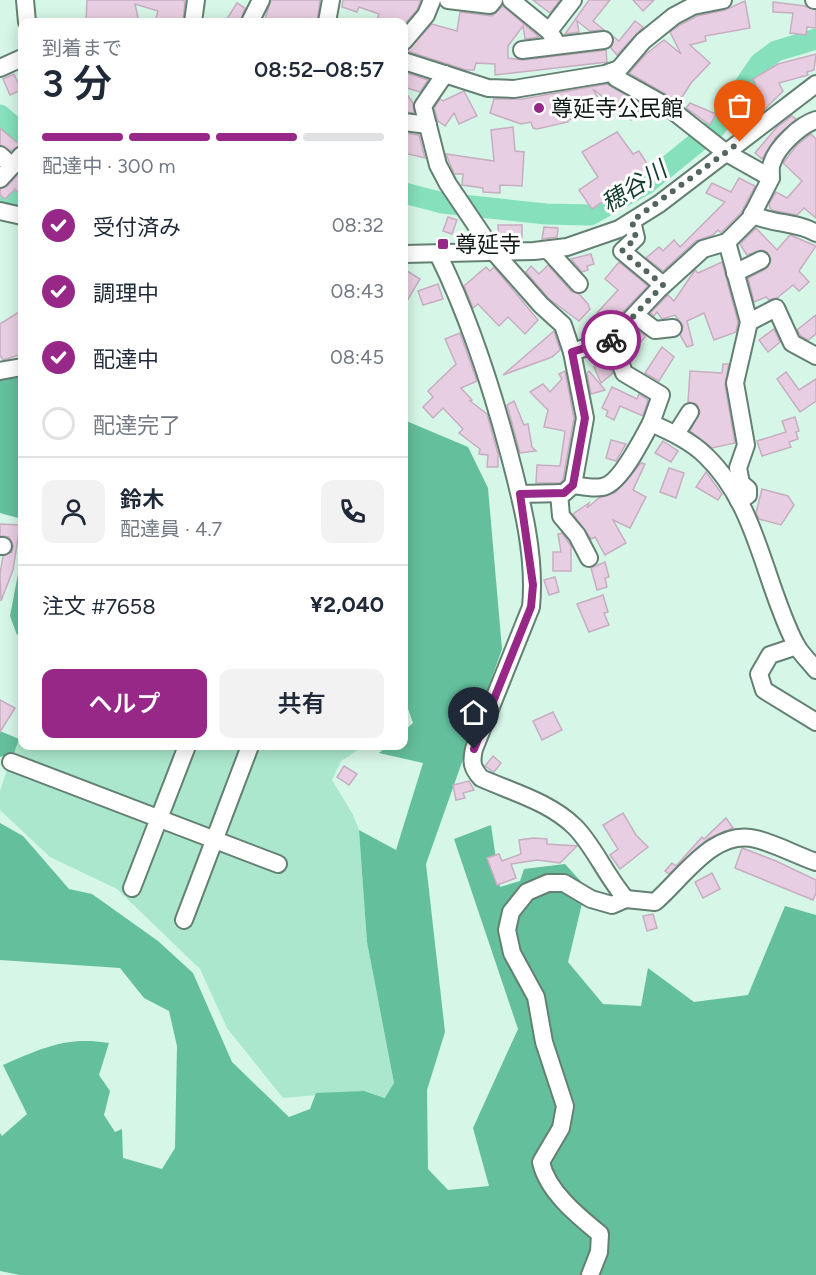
<!DOCTYPE html>
<html lang="ja">
<head>
<meta charset="utf-8">
<style>
	:root { --surface:#fff; --page:#f2f2f3; --text:#1f2937; --muted:#747a83; --line:#e0e1e3; --accent:#972887 }
	body { margin:0; font-family:Figtree,"Noto Sans JP",sans-serif; background:var(--page); color:var(--text); height:100vh; display:flex; flex-direction:column; font-size:22px; white-space:nowrap }
	* { box-sizing:border-box; margin:0 }
	p { font-size:20px; color:var(--muted) }
	.icon { flex:none; width:33px; height:33px; fill:none; stroke:currentColor; stroke-width:2; stroke-linecap:round; stroke-linejoin:round }
	.map { position:relative; flex:1; overflow:hidden }
	.sheet { position:absolute; left:18px; top:18px; width:390px; height:732px; display:flex; flex-direction:column; background:var(--surface); border-radius:12px; box-shadow:0 3px 15px #0003 }
	.sheet>* { flex:none }
	.pin { position:absolute; display:grid; place-items:center; width:51px; height:51px; color:#fff; margin:-62px -26px; border-radius:50% 50% 50% 0; rotate:-45deg; box-shadow:0 0 6px #0007 }
	.pin .icon { rotate:45deg }
	.courier { position:absolute; display:grid; place-items:center; width:60px; height:60px; margin:-30px; border:4px solid #972887; border-radius:50%; background:#fff; color:#222; box-shadow:0 2px 8px #0007 }
	.head em { font-style:normal; font-weight:600 }
	.head div { display:flex; flex-direction:column-reverse }
	.head { display:flex; align-items:center; justify-content:space-between; height:102px; padding:0 24px }
	h1 { font-size:39px; font-weight:600; line-height:45px }
	.bar { display:grid; grid-template-columns:repeat(4,1fr); gap:9px 6px; align-content:center; height:72px; padding:0 24px }
	.bar i { height:8px; border-radius:4px; background:var(--line) }
	.bar .current { background:var(--accent) }
	.bar p { grid-column:span 4 }
	.line { display:flex; align-items:center; gap:15px; padding:0 24px; border-top:2px solid var(--line) }
	.line div { flex:1 }
	.round { display:grid; place-items:center; flex:none; width:63px; height:63px; border-radius:12px; background:var(--page) }
	ol { padding:0 24px; list-style:none }
	li { display:flex; align-items:center; gap:18px; height:66px }
	li p { margin-inline-start:auto }
	li .icon { padding:6px; border-radius:50%; background:var(--accent); color:#fff; stroke-width:4 }
	li:last-child { color:var(--muted) }
	li i { width:33px; height:33px; border:3px solid var(--line); border-radius:50% }
	.cta { display:flex; gap:12px; margin-top:auto; padding:12px 24px }
	.cta a { flex:1; height:69px; border-radius:12px; background:var(--accent); color:#fff; font-size:24px; font-weight:600; line-height:69px; text-align:center }
	.cta a+a { background:var(--page); color:var(--text) }
	.map>svg:first-child { display:block }
	.green { fill:#aae7cd }
	.forest { fill:#64bf9c }
	.lines { fill:none; stroke-linecap:round; stroke-linejoin:round }
	.river { stroke:#85e0bb; stroke-width:21 }
	.building { fill:#e8cee2; stroke:#c6aec0; stroke-width:1.5 }
	.minor-casing { stroke:#648073; stroke-width:20 }
	.minor { stroke:#fff; stroke-width:16 }
	.done { stroke:#53665e; stroke-width:6; stroke-dasharray:0 10.8 }
	.route { stroke:#972887; stroke-width:8 }
	.poi-dot { fill:#972887; stroke:#fff; stroke-width:2 }
	.labels { text-anchor:middle; stroke-width:6; stroke-linejoin:round; paint-order:stroke }
	.poi-label { font-size:22px; fill:#0d1814; stroke:#fff; text-anchor:start }
	.water-label { font-size:24px; font-style:italic; fill:#143d2e; stroke:#fff }
</style>
</head>
<body>
<div class="map">
<svg width="816" height="1275" viewBox="0 0 816 1275">
	<rect width="100%" height="100%" fill="#d6f6e7"/>
	<polygon class="green" points="22,724 22,746 364,746 341,761 332,780 352,813 359,830 367,942 394,1083 386,1098 364,1091 283,1098 227,1028 200,969 117,889 50,857 0,810 0,791"/>
	<g class="forest">
		<polygon points="22,376 22,519 0,513 0,378"/>
		<path d="M404,420L468,447L488,488L502,649L426,864L445,1032L427,1090L428,1169L448,1190L489,1186L473,1128L518,1029L454,839L491,825L500,887L520,881L524,869L565,864L586,887L568,962L603,1004L641,1006L648,968L694,1002L748,995L785,906L816,915V1275H20L0,1271V1133L2,1136L27,1114L3,1065C42,1048 67,1036 109,1043L99,1075L110,1091L104,1115L115,1132L122,1129L123,1158L162,1169L175,1148L177,1046L169,1011L144,998L120,968L0,960V823L23,836L69,889L92,894L158,941L193,973L232,1062L289,1117L310,1109L316,1093L364,1091L385,1098L394,1083L367,942L359,830L396,850L423,763L379,753L387,746H404V731L413,723L404,697Z"/>
		<polygon points="22,553 22,628 17,635 10,616"/>
		<polygon points="0,731 19,739 14,753 0,757"/>
	</g>
	<g class="lines">
		<g class="river">
			<polyline points="0,115 22,134"/>
			<polyline points="404,193 443,203 546,214 590,215 646,184 716,127 760,63 776,51 816,39"/>
			<polyline points="0,208 22,193"/>
		</g>
	</g>
	<g class="building">
		<polygon points="87,0 181,0 185,1 183,22 155,22 158,11 135,4 139,22 86,22"/>
		<polygon points="271,0 320,0 317,22 277,22 265,19"/>
		<polygon points="343,0 421,0 417,10 404,25 404,22 376,22 379,14 359,7 357,12 342,7"/>
		<polygon points="533,0 560,0 550,13"/>
		<polygon points="589,0 610,0 593,21 604,30 590,31 577,21 579,32 565,34"/>
		<polygon points="633,0 654,0 643,11"/>
		<polygon points="745,1 750,28 705,36 706,41 690,45 710,63 691,83 679,102 629,73 646,54 664,40 681,54 670,32 680,25 697,16 725,10"/>
		<polygon points="773,2 805,6 816,10 816,28 807,27 806,35 790,33 793,13 773,12"/>
		<polygon points="237,3 245,8 240,22 225,22"/>
		<polygon points="503,6 539,37 525,39 523,26 508,46 508,58 523,60 606,50 607,62 495,75 495,64 476,63 474,70 466,70 407,51 432,24 457,31 460,12 492,16"/>
		<polygon points="635,21 643,27 617,55 611,48 614,37 619,41"/>
		<polygon points="816,54 814,70 807,72 808,75 779,83 783,91 763,111 744,126 741,123 731,131 723,120 757,89 753,79 778,64"/>
		<polygon points="404,72 428,80 420,92 404,87"/>
		<polygon points="14,74 21,90 10,95 3,79"/>
		<polygon points="607,84 643,105 631,120 593,89 606,113 568,120 568,122 537,129 533,128 531,122 521,124 490,113 494,99 522,99"/>
		<polygon points="404,90 413,103 414,113 404,112"/>
		<polygon points="464,91 477,116 459,124 454,113 445,126 438,121 434,108 440,99 443,101"/>
		<polygon points="690,103 716,114 710,125 686,108"/>
		<polygon points="792,116 796,119 776,137 762,159 755,153 777,127"/>
		<polygon points="513,127 515,151 524,152 522,186 500,185 500,193 483,192 483,188 462,185 463,174 454,174 446,154 494,161 491,130"/>
		<polygon points="0,128 15,141 21,145 11,151 0,145"/>
		<polygon points="617,132 633,154 639,151 651,170 592,209 579,190 598,177 582,152"/>
		<polygon points="404,133 419,135 425,158 404,153"/>
		<polygon points="811,134 816,139 816,218 804,208 797,215 771,210 769,204 776,192 787,198 802,181 783,163 797,145"/>
		<polygon points="22,170 22,187 18,192 15,189 5,199 0,195 0,189 7,186"/>
		<polygon points="739,178 755,186 741,213 721,233 718,230 713,235 696,241 663,271 646,258 659,247 663,251 674,240 680,247 725,202 706,193 712,183 731,192"/>
		<polygon points="448,217 457,220 452,234 443,231"/>
		<polygon points="498,225 522,225 522,241 499,241"/>
		<polygon points="544,227 558,228 557,237 542,239"/>
		<polygon points="756,228 777,250 790,235 816,246 799,271 809,282 799,291 793,285 777,298 769,300 766,297 754,302 748,278 766,269 771,260 767,252 762,250 747,255 740,244"/>
		<polygon points="591,254 594,264 587,266 588,270 582,272 571,259"/>
		<polygon points="619,262 648,286 610,325 597,313 618,290 605,279"/>
		<polygon points="722,262 738,322 736,332 714,340 704,313 687,321 693,345 687,347 680,335 683,326 675,315 662,319 657,312 654,316 650,313 668,295 674,301 695,270 698,273"/>
		<polygon points="548,265 571,291 579,294 588,304 590,309 579,321 548,298 526,272 531,266 539,274"/>
		<polygon points="486,267 490,271 494,267 538,320 525,334 508,317 499,326 478,304 473,308 464,286"/>
		<polygon points="404,269 420,279 404,306"/>
		<polygon points="438,284 443,299 423,305 418,291"/>
		<polygon points="22,310 22,354 3,360 0,355 0,324"/>
		<polygon points="816,315 816,334 808,340 801,336 797,330"/>
		<polygon points="636,329 646,336 630,354 624,342"/>
		<polygon points="774,329 780,342 768,352 759,340"/>
		<polygon points="554,331 560,350 552,357 503,375"/>
		<polygon points="460,333 477,381 461,388 472,400 470,401 487,414 498,454 498,467 487,467 488,455 479,454 480,449 459,433 463,429 443,408 433,418 423,407 433,397 428,391 456,364 445,339"/>
		<polygon points="662,347 674,357 659,381 645,373"/>
		<polygon points="601,360 613,373 601,383 594,367"/>
		<polygon points="723,364 729,364 725,385 735,443 712,448 690,431 700,412 696,404 688,402 690,371 722,373"/>
		<polygon points="565,371 574,418 563,480 560,483 536,483 537,465 560,466 565,431 544,427 548,410 530,392 543,384 550,392 562,379 559,374"/>
		<polygon points="589,371 605,390 591,394 587,373"/>
		<polygon points="786,372 799,390 816,379 816,401 800,412 777,379"/>
		<polygon points="612,387 637,399 639,394 648,400 643,416 620,406 614,420 606,416 608,411 602,408"/>
		<polygon points="514,401 524,425 528,424 532,447 536,451 520,453 507,405"/>
		<polygon points="795,417 799,431 796,432 798,439 789,442 791,447 762,456 757,441 786,432 782,421"/>
		<polygon points="611,440 626,444 616,461 606,458"/>
		<polygon points="663,441 678,451 671,462 655,453"/>
		<polygon points="641,463 645,464 633,490 646,497 630,528 613,520 626,543 605,555 595,537 591,539 573,514 589,503 587,508 599,498 616,492"/>
		<polygon points="669,468 684,473 676,498 660,492"/>
		<polygon points="706,472 722,494 718,500 696,487"/>
		<polygon points="762,489 788,496 794,505 781,525 759,519 756,513"/>
		<polygon points="0,524 20,525 13,570 1,601 0,574 3,556 12,552 13,545 9,537 0,536"/>
		<polygon points="562,533 571,546 571,571 553,571 553,552 561,552 558,534"/>
		<polygon points="605,562 609,577 605,578 607,587 597,590 591,568"/>
		<polygon points="555,577 559,592 549,595 544,580"/>
		<polygon points="603,595 608,612 604,613 609,625 589,632 577,604"/>
		<polygon points="0,700 15,708 0,732"/>
		<polygon points="553,712 562,730 542,740 533,721"/>
		<polygon points="493,756 501,763 494,772 485,766"/>
		<polygon points="344,766 357,774 349,785 337,777"/>
		<polygon points="469,781 474,790 463,793 465,798 456,800 453,785"/>
		<polygon points="623,813 636,835 648,847 620,869 610,855 618,849 603,825"/>
		<polygon points="726,818 733,828 708,839 669,874 665,871 672,863 676,866 702,837 704,839"/>
		<polygon points="534,838 547,839 547,844 577,846 560,863 537,860 511,864 516,878 497,885 487,858 499,854 502,861 521,854 519,840"/>
		<polygon points="742,848 776,861 816,880 816,893 813,900 735,868"/>
		<polygon points="712,873 720,889 703,898 695,882"/>
		<polygon points="653,914 657,928 647,931 643,916"/>
	</g>
	<g class="lines">
		<g class="minor-casing">
			<g id="minor">
				<polyline points="25,0 27,22"/>
				<polyline points="448,0 490,5 494,0"/>
				<polyline points="511,0 549,31 558,45"/>
				<polyline points="814,0 816,0"/>
				<polyline points="193,22 196,0"/>
				<polyline points="250,22 261,0"/>
				<polyline points="327,22 331,0"/>
				<polyline points="549,31 573,0"/>
				<polyline points="404,41 426,15 432,0"/>
				<polyline points="522,50 604,40"/>
				<polyline points="404,61 488,88 514,89 605,74 619,69 643,41 674,16 693,6 723,0"/>
				<polyline points="0,68 22,58"/>
				<polyline points="445,74 423,106 438,165 448,184 494,252 541,305 563,325 572,352 612,339 659,289 703,249 727,242 750,219 771,178 725,152 668,107 616,78 611,72"/>
				<polyline points="404,122 428,125"/>
				<polyline points="0,155 12,166"/>
				<path d="M771,178C771,174 770,167 772,163C777,147 800,125 816,120"/>
				<polyline points="0,179 22,155"/>
				<polyline points="0,211 22,216"/>
				<path d="M752,214C772,225 796,221 816,233"/>
				<polyline points="632,221 636,238 622,251 663,285"/>
				<polyline points="727,242 749,322 776,308 792,343 816,356"/>
				<polyline points="548,250 579,284"/>
				<polyline points="404,254 534,251 567,247 619,229 659,204 816,84"/>
				<path d="M438,254C469,317 491,385 509,453C522,502 536,556 531,607L474,749C471,762 472,768 481,778C512,792 550,802 575,827C594,846 606,876 626,899"/>
				<polyline points="735,273 761,260"/>
				<polyline points="635,315 655,330 673,328"/>
				<path d="M612,339L624,373L661,395L651,423C671,432 691,441 706,456C758,506 764,584 796,645C801,654 810,662 816,670"/>
				<polyline points="0,371 22,367"/>
				<polyline points="676,434 690,412"/>
				<path d="M573,485C581,486 593,489 602,487C620,485 642,439 651,423"/>
				<polyline points="559,493 561,516 577,535 589,558"/>
				<polyline points="520,494 564,493 573,485 585,418 572,352"/>
				<polyline points="739,501 748,495 748,489 741,483 738,468 746,445 735,383 749,322"/>
				<polyline points="0,546 3,546"/>
				<polyline points="797,646 770,655 759,674 764,690 816,722"/>
				<polyline points="11,762 278,864"/>
				<polyline points="132,888 187,746"/>
				<polyline points="184,920 250,746"/>
				<path d="M590,1275L599,1252L600,1234C578,1216 547,1191 541,1162L561,1128L565,1106L544,1042L536,997L512,953L507,930L511,912L527,892L548,883H564L591,899L612,905L626,899L655,902C683,878 714,828 756,839C776,844 796,855 816,862"/>
			</g>
		</g>
		<use href="#minor" class="minor"/>
	</g>
	<g class="lines">
		<polyline class="done" points="611,340 663,285 622,251 636,238 632,221 740,142"/>
		<polyline class="route" points="474,749 531,607 533,585 520,494 564,493 573,485 585,418 572,352 611,340"/>
	</g>
	<g class="poi-dot">
		<circle cx="539" cy="108" r="6"/>
		<rect x="437" y="238" width="12" height="12" rx="3"/>
	</g>
	<g class="labels">
		<g class="poi-label">
			<text x="551" y="116">尊延寺公民館</text>
			<text x="455" y="252">尊延寺</text>
		</g>
		<g class="water-label">
			<text transform="translate(634 187) rotate(-33)" y="8">穂谷川</text>
		</g>
	</g>
</svg>
<div class="pin" style="left:740px;top:142px;background:#ea580c"><svg class="icon" aria-label="bag" viewBox="0 0 24 24"><path d="M5 8h14l-1 12H6zM9 8a3 3 0 0 1 6 0"/></svg></div>
<div class="pin" style="left:474px;top:749px;background:#1f2937"><svg class="icon" aria-label="home" viewBox="0 0 24 24"><path d="M3 11l9-7 9 7M6 9v11h12V9"/></svg></div>
<div class="courier" style="left:611px;top:340px"><svg class="icon" aria-label="bike" viewBox="0 0 24 24"><circle cx="6" cy="16" r="4"/><circle cx="18" cy="16" r="4"/><path d="M6 16l4-8h5l3 8M10 8l3 8H6M13 5h3"/></svg></div>
<section class="sheet">
<div class="head"><div><h1>3 分</h1><p>到着まで</p></div><em>08:52–08:57</em></div>
<div class="bar"><i class="current"></i><i class="current"></i><i class="current"></i><i></i><p>配達中 · 300 m</p></div>
<ol>
<li><svg class="icon" aria-label="check" viewBox="0 0 24 24"><path d="M5 12l5 5 9-10"/></svg>受付済み<p>08:32</p></li>
<li><svg class="icon" aria-label="check" viewBox="0 0 24 24"><path d="M5 12l5 5 9-10"/></svg>調理中<p>08:43</p></li>
<li><svg class="icon" aria-label="check" viewBox="0 0 24 24"><path d="M5 12l5 5 9-10"/></svg>配達中<p>08:45</p></li>
<li><i></i>配達完了</li>
</ol>
<div class="line" style="height:108px"><a class="round"><svg class="icon" aria-label="person" viewBox="0 0 24 24"><circle cx="12" cy="8" r="4"/><path d="M4 21q1-7 8-7t8 7"/></svg></a><div><b>鈴木</b><p>配達員 · 4.7</p></div><a class="round"><svg class="icon" aria-label="phone" viewBox="0 0 24 24"><path d="M5 4h4l2 5-3 2q2 4 5 5l2-3 5 2v4C11 20 4 13 5 4z"/></svg></a></div>
<div class="line" style="height:78px"><div>注文 #7658</div><b>¥2,040</b></div>
<div class="cta"><a>ヘルプ</a><a>共有</a></div>
</section>
</div>
</body>
</html>
